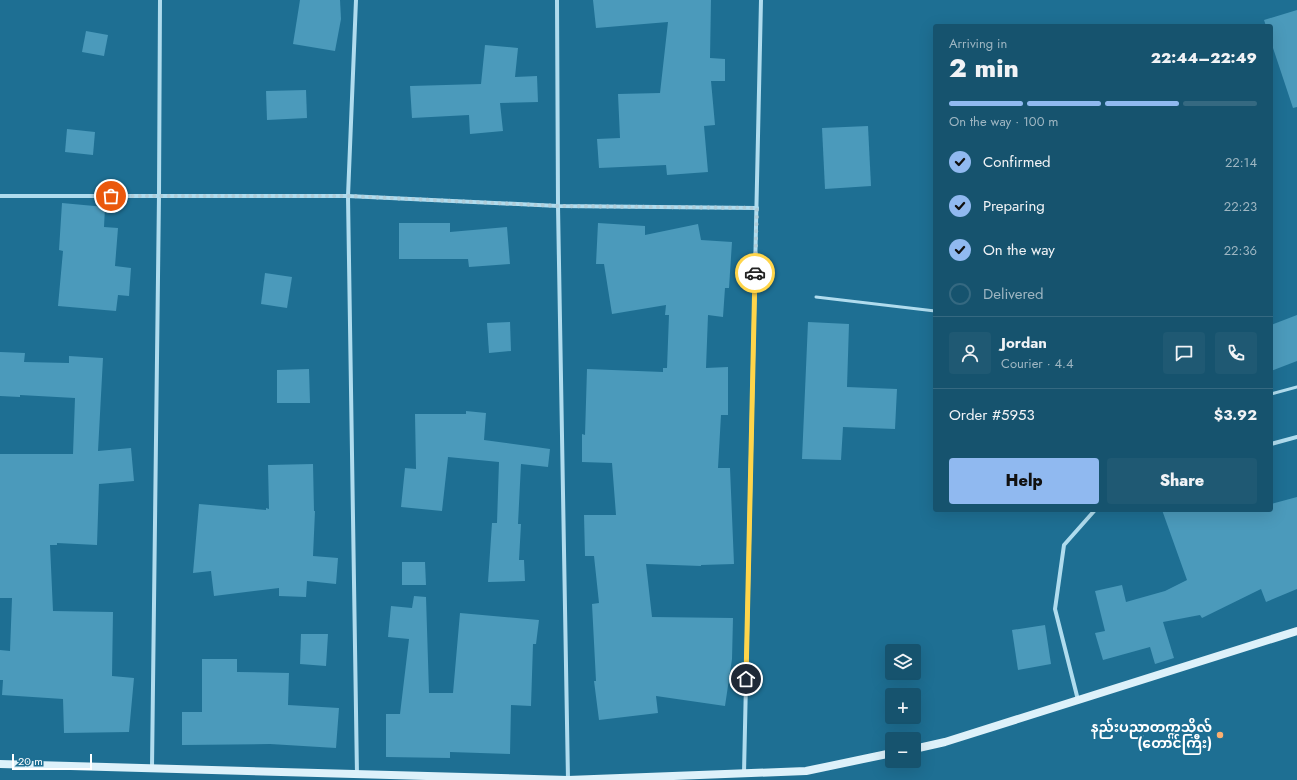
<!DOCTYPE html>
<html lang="en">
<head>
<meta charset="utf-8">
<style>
	:root { --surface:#16536e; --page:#1f5973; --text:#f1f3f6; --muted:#9eb6c2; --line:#356981; --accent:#90b9f0 }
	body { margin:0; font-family:Jost,"Noto Sans Myanmar",sans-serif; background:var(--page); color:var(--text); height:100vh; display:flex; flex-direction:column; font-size:15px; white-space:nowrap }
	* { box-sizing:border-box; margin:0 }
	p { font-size:13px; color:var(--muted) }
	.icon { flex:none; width:22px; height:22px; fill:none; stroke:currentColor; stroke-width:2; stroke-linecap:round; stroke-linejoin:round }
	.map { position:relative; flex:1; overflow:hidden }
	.panel { position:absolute; left:933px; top:24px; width:340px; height:488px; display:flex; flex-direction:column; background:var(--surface); border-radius:4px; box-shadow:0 4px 16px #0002 }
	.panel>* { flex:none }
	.fabs { position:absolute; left:885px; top:644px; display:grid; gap:8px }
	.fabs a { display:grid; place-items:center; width:36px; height:36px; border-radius:4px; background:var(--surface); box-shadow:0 4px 16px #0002; font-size:20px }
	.scale { position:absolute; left:12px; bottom:10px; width:80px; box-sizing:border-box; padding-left:4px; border:2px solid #fff; border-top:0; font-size:11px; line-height:14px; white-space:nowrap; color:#fff; -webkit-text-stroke:3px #1e6f93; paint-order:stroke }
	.pin { position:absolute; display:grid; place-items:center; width:34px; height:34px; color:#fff; margin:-17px; border:2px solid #fff; border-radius:50%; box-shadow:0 1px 4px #0007 }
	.courier { position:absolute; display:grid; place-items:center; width:40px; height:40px; margin:-20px; border:3px solid #ffd54a; border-radius:50%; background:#fff; color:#222; box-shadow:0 1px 5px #0007 }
	.overview em { font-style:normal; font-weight:800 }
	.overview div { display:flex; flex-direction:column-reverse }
	.overview { display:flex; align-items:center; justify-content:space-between; height:68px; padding:0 16px }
	h1 { font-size:26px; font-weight:800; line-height:30px }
	.bar { display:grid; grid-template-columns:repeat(4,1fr); gap:6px 4px; align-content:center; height:48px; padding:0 16px }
	.bar i { height:5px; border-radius:3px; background:var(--line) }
	.bar .current { background:var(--accent) }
	.bar p { grid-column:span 4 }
	.line { display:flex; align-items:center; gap:10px; padding:0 16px; border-top:1px solid var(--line) }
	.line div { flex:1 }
	.round { display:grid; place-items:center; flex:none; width:42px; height:42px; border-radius:4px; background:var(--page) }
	ol { padding:0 16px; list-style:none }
	li { display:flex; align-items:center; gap:12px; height:44px }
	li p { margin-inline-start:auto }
	li .icon { padding:4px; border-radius:50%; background:var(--accent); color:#111; stroke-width:4 }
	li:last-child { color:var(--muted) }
	li i { width:22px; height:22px; border:2px solid var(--line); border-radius:50% }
	.button { display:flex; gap:8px; margin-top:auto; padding:8px 16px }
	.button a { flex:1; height:46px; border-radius:4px; background:var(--accent); color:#111; font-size:16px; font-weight:800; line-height:46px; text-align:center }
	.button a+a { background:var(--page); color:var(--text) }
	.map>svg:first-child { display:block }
	.building { fill:#4b9abb }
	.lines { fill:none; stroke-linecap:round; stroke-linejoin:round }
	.service { stroke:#b0dcee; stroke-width:3 }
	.minor { stroke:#b0dcee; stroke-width:4 }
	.secondary { stroke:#ddf1fa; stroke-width:8 }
	.done { stroke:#b0cdd9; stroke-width:4; stroke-dasharray:0 7.2 }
	.route { stroke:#ffd54a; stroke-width:5 }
	.poi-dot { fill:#fcaf70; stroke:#1e6f93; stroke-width:1.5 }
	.labels { text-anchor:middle; stroke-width:3; stroke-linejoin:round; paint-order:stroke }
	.poi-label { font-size:14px; font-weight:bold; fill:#fff; stroke:#1e6f93; text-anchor:end }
</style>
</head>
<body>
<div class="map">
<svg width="1297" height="780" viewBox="0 0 1297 780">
	<rect width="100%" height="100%" fill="#1e6f93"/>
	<g class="building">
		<polygon points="300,0 340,0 341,19 335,51 293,44"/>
		<polygon points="593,0 711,0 710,58 725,59 725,81 711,81 715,125 704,126 708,172 667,175 666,165 599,168 597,139 620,138 618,94 660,93 668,22 596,28"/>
		<polygon points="1297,10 1297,107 1293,108 1271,42 1271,26 1266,26 1264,20"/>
		<polygon points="86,31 108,35 104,56 82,52"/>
		<polygon points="485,45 518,48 515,77 537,76 538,102 500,103 503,131 470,134 469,115 412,118 410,86 481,84"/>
		<polygon points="306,90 307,118 267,120 266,91"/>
		<polygon points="868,126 871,186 825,189 822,128"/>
		<polygon points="67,129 95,132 93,155 65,152"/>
		<polygon points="62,203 105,207 104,227 118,228 115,266 131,268 129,296 118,295 116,311 58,306 63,251 59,250"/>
		<polygon points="399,223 450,223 450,232 507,227 510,264 469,267 468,259 399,259"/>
		<polygon points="598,223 645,226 645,235 698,224 701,240 732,242 729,288 725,288 723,317 708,315 706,368 728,367 728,415 721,415 718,468 730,468 734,564 701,565 701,566 646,564 652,617 733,618 732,659 725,706 656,696 658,713 599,720 594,681 596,681 592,604 599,603 594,556 585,556 584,515 616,515 612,463 582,462 582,434 585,435 587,369 663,372 663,368 667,368 669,315 665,315 666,305 612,314 604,264 596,264"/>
		<polygon points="265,273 292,277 287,308 261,304"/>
		<polygon points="1297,315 1297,361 1271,371 1271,325"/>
		<polygon points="510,322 511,351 489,353 487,323"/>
		<polygon points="808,322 849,324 847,387 897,389 895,429 843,427 841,460 802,459"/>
		<polygon points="0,352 25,353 24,362 69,363 69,356 103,358 98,451 131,448 134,481 99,484 97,545 57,543 57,545 50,545 53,611 113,612 112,676 134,678 129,732 64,733 63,699 2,695 3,680 0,680 0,650 10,651 12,598 0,598 0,454 73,454 75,398 20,395 20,397 0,396"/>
		<polygon points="309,369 310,403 277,403 277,370"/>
		<polygon points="466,411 486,413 484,440 550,449 548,467 521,464 518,524 521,524 519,560 524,560 525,581 488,582 492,523 497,523 499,462 448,457 442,511 401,507 405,468 416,469 415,414 466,414"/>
		<polygon points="313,464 314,511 315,511 313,556 338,558 336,584 307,581 306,597 279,596 279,588 214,596 211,571 193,573 199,504 266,510 266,508 269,509 268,465"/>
		<polygon points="1297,497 1297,589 1266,602 1261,589 1202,618 1200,615 1163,622 1174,658 1155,664 1150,647 1103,660 1095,633 1105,631 1095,591 1122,585 1126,602 1165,591 1187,580 1162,510 1271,510 1271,504"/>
		<polygon points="402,562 425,562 426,585 402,585"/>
		<polygon points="414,596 426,597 429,693 453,693 460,613 539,620 536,644 533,644 531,706 511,705 510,754 450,752 450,758 386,757 386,714 400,714 409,639 388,637 391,606 412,608"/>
		<polygon points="1045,625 1051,664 1018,670 1012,630"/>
		<polygon points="301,634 328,634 326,666 300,664"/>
		<polygon points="202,659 237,659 237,672 289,673 288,705 339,708 336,748 270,744 182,745 182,712 202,712"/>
	</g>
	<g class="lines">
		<g class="service">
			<polyline points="816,297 935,311"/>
			<polyline points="1271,394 1297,387"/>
		</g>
		<g class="minor">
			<polyline points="356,0 348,196 357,775"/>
			<polyline points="557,0 558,206 568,780"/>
			<polyline points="0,196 348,196 558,206 757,208"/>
			<polyline points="1271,444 1297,437"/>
			<polyline points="1078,700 1055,609 1064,545 1095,510"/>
			<polyline points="152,768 159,195 160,0"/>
			<polyline points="744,773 761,0"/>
		</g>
		<g class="secondary">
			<polyline points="914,749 945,742 1297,631"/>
			<polyline points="0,764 568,780 806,771 892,753"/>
		</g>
	</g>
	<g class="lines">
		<polyline class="done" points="111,196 348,196 558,206 757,208 755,273"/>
		<polyline class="route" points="746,679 755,273"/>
	</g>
	<circle class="poi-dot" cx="1220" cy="735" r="4"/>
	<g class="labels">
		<g class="poi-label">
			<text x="1212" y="732">နည်းပညာတက္ကသိုလ်<tspan x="1212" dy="16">(တောင်ကြီး)</tspan></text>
		</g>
	</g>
</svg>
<div class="fabs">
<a><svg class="icon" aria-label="layers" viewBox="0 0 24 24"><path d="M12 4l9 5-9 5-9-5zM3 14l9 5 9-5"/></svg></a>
<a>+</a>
<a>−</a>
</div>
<div class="scale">20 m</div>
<div class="pin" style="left:111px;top:196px;background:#ea580c"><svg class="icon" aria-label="bag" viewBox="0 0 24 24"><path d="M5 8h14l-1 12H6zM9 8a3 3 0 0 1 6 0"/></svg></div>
<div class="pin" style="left:746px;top:679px;background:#1f2937"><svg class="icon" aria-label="home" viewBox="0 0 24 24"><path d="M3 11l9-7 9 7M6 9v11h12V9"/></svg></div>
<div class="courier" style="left:755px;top:273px"><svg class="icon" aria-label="car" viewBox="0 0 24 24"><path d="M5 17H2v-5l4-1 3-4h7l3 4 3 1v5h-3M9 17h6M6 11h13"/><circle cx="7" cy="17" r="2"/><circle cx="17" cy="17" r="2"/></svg></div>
<section class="panel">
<div class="overview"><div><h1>2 min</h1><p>Arriving in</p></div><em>22:44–22:49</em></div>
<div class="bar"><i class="current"></i><i class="current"></i><i class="current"></i><i></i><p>On the way · 100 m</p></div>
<ol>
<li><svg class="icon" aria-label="check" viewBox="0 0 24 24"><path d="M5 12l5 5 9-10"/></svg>Confirmed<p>22:14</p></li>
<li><svg class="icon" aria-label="check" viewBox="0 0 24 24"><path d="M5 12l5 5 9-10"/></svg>Preparing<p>22:23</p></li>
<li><svg class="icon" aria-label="check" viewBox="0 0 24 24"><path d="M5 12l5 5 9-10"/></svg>On the way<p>22:36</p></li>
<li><i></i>Delivered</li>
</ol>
<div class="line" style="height:72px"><a class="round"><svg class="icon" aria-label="person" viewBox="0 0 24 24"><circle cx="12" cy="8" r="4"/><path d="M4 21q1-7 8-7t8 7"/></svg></a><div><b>Jordan</b><p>Courier · 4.4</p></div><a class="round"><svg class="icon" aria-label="chat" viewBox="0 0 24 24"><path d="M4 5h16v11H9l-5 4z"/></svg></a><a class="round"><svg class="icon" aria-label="phone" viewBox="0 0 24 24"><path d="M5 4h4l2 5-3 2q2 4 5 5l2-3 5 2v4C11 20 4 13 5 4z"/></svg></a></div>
<div class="line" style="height:52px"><div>Order #5953</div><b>$3.92</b></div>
<div class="button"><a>Help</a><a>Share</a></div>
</section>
</div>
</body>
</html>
